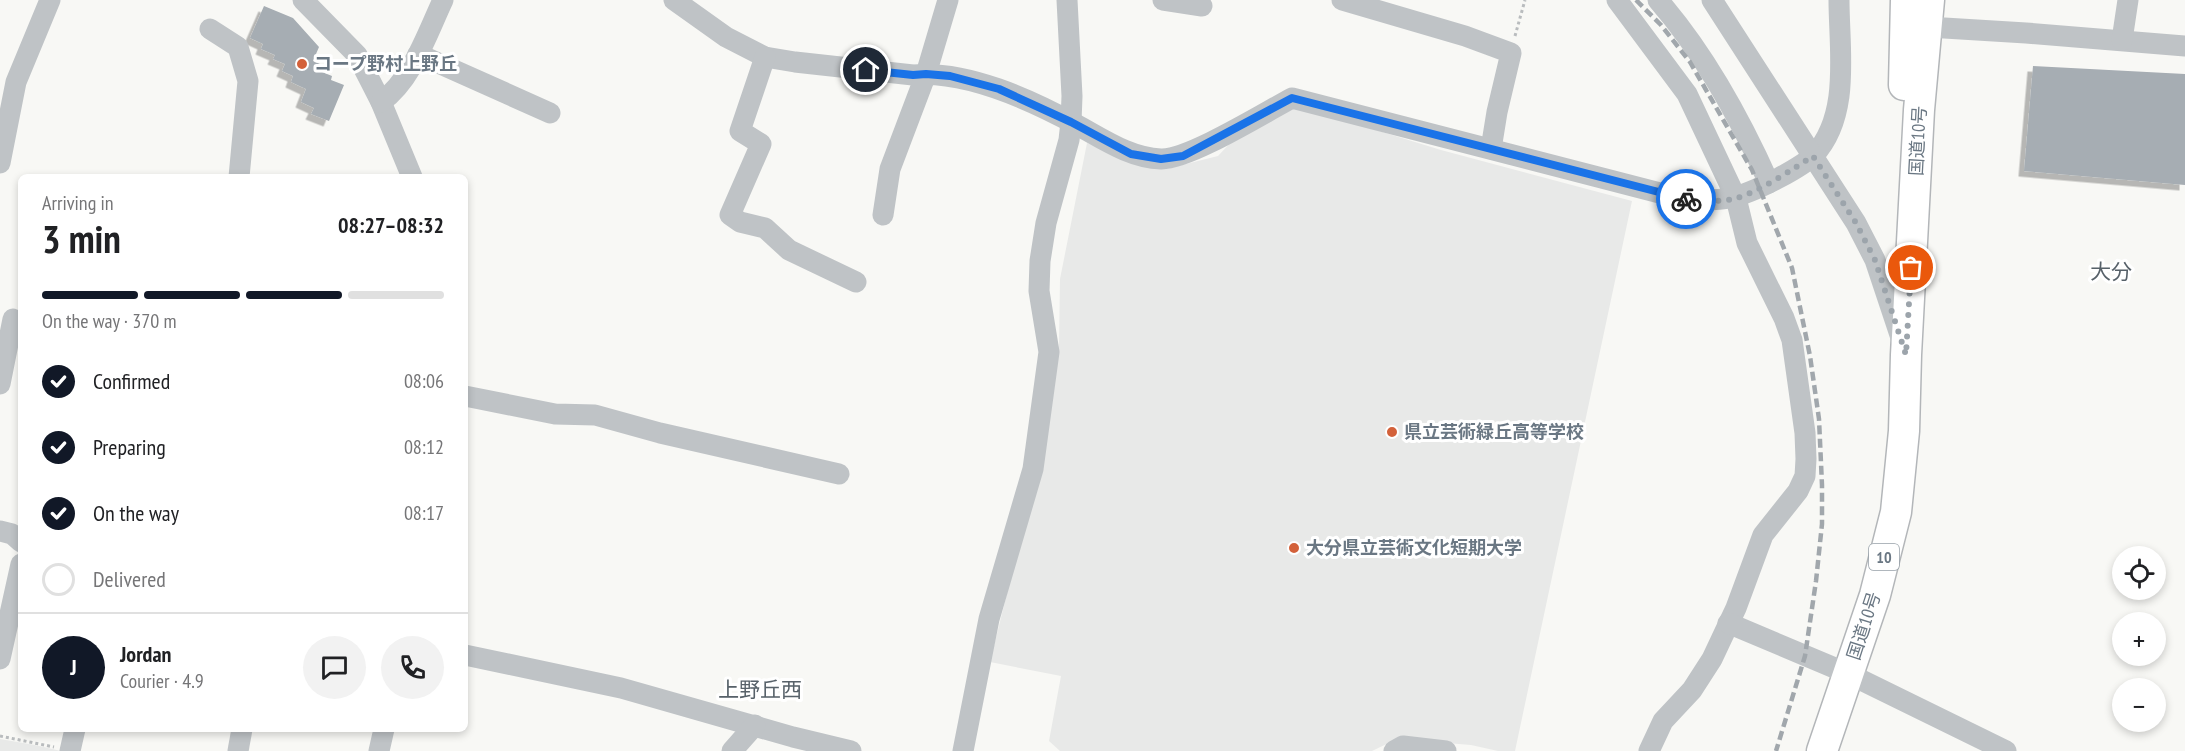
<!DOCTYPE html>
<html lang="en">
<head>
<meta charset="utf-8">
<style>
	:root { --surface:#fff; --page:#f2f2f2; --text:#202124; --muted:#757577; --line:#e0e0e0; --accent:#111827 }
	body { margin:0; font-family:"PT Sans Narrow","Noto Sans JP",sans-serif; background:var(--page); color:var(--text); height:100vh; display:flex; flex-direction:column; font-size:22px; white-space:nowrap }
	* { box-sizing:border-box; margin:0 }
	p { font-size:20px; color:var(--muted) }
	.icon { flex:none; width:33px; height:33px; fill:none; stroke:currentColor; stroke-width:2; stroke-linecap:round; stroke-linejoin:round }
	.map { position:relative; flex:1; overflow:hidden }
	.side { position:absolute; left:18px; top:174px; width:450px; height:558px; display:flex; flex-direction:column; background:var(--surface); border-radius:9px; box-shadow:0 3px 9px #0003 }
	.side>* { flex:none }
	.buttons { position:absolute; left:2112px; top:546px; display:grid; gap:12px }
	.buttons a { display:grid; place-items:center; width:54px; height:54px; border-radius:50%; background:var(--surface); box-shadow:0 3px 9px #0003; font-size:30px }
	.pin { position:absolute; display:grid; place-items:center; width:51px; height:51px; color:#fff; margin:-26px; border:3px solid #fff; border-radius:50%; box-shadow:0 2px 6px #0007 }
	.courier { position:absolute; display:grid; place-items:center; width:60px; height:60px; margin:-30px; border:4px solid #1a73e8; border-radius:50%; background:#fff; color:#222; box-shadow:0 2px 8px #0007 }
	.headline em { font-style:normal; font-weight:800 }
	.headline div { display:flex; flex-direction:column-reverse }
	.headline { display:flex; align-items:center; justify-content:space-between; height:102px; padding:0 24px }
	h1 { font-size:39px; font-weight:800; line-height:45px }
	.bar { display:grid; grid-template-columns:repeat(4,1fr); gap:9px 6px; align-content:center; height:72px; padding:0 24px }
	.bar i { height:8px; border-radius:4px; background:var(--line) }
	.bar .active { background:var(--accent) }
	.bar p { grid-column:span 4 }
	.line { display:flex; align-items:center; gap:15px; padding:0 24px; border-top:2px solid var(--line) }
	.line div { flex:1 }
	.round { display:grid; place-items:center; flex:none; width:63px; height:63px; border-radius:32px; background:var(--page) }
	ol { padding:0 24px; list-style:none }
	li { display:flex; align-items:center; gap:18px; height:66px }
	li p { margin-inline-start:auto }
	li .icon { padding:6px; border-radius:50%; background:var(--accent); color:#fff; stroke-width:4 }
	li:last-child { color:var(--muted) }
	li i { width:33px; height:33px; border:3px solid var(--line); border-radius:50% }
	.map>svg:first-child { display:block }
	.built { fill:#e8e9e8 }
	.building { fill:#a6adb3; filter:url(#shadow) }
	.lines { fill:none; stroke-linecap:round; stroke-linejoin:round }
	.highway-casing { stroke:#b3b6b9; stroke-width:33 }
	.path { stroke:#b9bcbe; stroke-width:3; stroke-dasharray:3 3; stroke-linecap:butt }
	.minor { stroke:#bfc3c6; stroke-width:21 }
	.highway { stroke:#fff; stroke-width:30 }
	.rail { stroke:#a1a7ac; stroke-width:4.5; stroke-dasharray:9 4.5; stroke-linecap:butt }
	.done { stroke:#9ca4ab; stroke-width:6; stroke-dasharray:0 10.8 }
	.route { stroke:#1a73e8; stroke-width:8 }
	.poi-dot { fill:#d3613a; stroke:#fff; stroke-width:2 }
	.labels { text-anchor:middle; stroke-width:6; stroke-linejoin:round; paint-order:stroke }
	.shield { fill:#fff; stroke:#97a0a8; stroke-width:1.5 }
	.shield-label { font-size:16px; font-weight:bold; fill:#6a7783 }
	.poi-label { font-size:18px; font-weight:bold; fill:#6a7783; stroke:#fff; text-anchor:start }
	.street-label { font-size:18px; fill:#6a7783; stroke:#fff }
	.quarter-label { font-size:21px; fill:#576169; stroke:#fff }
</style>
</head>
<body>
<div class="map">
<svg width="2185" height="751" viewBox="0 0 2185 751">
	<defs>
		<filter id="shadow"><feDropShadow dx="-5.5" dy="5.5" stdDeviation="0" flood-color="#0004"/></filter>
	</defs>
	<rect width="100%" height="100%" fill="#f8f8f5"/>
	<g class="built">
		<polygon points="1298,106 1441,150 1632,201 1515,751 1498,751 1471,745 1397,739 1372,751 1060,751 1049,741 1061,676 990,662 1045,440 1059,347 1060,279 1087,143 1166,169 1218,156 1233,140"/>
		<polygon points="0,739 35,745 61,751 0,751"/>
	</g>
	<g class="building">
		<polygon points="264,6 293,18 319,47 313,61 320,64 317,70 332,76 331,80 344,85 329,121 311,114 314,108 301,102 306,89 291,82 293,76 282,71 285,64 273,59 275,55 261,49 263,44 250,38"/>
		<polygon points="2033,66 2185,74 2185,185 2024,171"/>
	</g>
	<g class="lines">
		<g class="highway-casing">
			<g id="highway">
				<polyline points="1904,85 1906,0"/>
				<polyline points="1822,751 1875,595 1896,512 1904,431 1906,355 1919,110 1929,0"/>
			</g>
		</g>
		<g class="path">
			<polyline points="1515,36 1525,0"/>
			<polyline points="0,736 54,747"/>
		</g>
		<g class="minor">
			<polyline points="303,0 357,55 381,102 412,177"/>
			<path d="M674,0L726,37L765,57L795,62L913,75C967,70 1031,100 1077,125C1103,139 1130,158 1161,159C1188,160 1264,113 1292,98L1683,199C1724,202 1738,199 1775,180C1788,173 1804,165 1814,155C1851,115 1839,50 1839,0"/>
			<polyline points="1163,0 1202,6"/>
			<polyline points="1342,0 1465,36 1511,53 1497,112 1491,149"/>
			<polyline points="1617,0 1687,94 1736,198 1747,243 1784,318 1792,340 1805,433 1806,459 1805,476 1798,491 1763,535 1736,608 1712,659 1692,690 1663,721 1649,751"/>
			<path d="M1658,0C1705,54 1740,118 1769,183"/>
			<polyline points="1712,0 1856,223 1875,260 1902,341"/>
			<polyline points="1928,27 2026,33 2185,46"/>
			<polyline points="210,29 238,47 248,81 239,177"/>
			<polyline points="2122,40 2128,0"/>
			<polyline points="418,54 550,113"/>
			<polyline points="765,57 740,131 761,144 730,215 740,222 765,228 789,250 856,282"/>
			<path d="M381,102C412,80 427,34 443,0"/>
			<polyline points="0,163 16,82 50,0"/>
			<polyline points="883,215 890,169 926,74 948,0"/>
			<polyline points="0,384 13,319"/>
			<polyline points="465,396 555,414 595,415 660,433 839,474"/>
			<polyline points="0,531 12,534 21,542"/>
			<polyline points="1728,623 1849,674 2006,751"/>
			<polyline points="465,655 621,688 793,737 851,751"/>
			<polyline points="0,659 21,564"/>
			<polyline points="70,751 75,729"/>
			<polyline points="238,751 242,729"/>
			<polyline points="379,751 384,729"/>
			<polyline points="732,751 755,725"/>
			<polyline points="963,751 989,619 1033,469 1049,352 1039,291 1040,261 1046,223 1069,140 1071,122 1072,96 1067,0"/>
			<polyline points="1394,751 1403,746 1446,751"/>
		</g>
		<use href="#highway" class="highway"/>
		<polyline class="rail" points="1636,0 1661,25 1690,62 1752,170 1792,268 1810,356 1819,419 1822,485 1822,524 1816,581 1805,656 1776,751"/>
	</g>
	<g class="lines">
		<path class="done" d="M1686,199C1702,201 1718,202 1733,199C1756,194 1793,169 1813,156L1856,223L1875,260L1906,355L1911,268"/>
		<polyline class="route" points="866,70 913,75 926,74 950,76 999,89 1071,122 1131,154 1161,159 1183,156 1292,98 1686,199"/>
	</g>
	<g class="poi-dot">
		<circle cx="302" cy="64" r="6"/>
		<circle cx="1392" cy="432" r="6"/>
		<circle cx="1294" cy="548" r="6"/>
	</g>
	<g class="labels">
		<rect class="shield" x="1869" y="544" width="30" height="26" rx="4.5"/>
		<g class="shield-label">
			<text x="1884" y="563">10</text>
		</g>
		<g class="poi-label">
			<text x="314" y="70">コープ野村上野丘</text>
			<text x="1404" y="438">県立芸術緑丘高等学校</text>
			<text x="1306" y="554">大分県立芸術文化短期大学</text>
		</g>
		<g class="street-label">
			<text transform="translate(1918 141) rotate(-87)" y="6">国道10号</text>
			<text transform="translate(1864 626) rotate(-72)" y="6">国道10号</text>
		</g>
		<g class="quarter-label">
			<text x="2111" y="279">大分</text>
			<text x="760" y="697">上野丘西</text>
		</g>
	</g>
</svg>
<div class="buttons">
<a><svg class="icon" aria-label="locate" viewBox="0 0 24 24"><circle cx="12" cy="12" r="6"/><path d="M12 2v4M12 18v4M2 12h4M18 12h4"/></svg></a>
<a>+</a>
<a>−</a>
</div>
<div class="pin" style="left:1911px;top:268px;background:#ea580c"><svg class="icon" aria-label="bag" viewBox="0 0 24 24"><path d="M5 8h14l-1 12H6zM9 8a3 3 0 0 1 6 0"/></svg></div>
<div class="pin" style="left:866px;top:70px;background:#1f2937"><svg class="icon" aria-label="home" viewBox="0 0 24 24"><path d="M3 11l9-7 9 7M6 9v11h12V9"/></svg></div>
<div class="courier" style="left:1686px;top:199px"><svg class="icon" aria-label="bike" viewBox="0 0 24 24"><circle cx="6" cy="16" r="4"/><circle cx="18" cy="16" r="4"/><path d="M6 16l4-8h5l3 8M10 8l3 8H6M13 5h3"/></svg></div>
<section class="side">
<div class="headline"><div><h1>3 min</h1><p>Arriving in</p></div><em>08:27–08:32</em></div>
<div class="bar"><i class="active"></i><i class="active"></i><i class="active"></i><i></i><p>On the way · 370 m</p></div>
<ol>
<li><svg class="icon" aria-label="check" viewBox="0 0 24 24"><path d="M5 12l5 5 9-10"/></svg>Confirmed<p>08:06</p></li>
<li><svg class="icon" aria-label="check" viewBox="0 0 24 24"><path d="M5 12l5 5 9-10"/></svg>Preparing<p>08:12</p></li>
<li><svg class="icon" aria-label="check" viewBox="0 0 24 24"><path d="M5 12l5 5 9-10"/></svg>On the way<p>08:17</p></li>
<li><i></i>Delivered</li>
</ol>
<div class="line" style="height:108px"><b class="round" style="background:var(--accent);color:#fff">J</b><div><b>Jordan</b><p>Courier · 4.9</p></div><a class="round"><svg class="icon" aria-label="chat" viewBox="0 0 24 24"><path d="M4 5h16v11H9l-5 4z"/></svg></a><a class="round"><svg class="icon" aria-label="phone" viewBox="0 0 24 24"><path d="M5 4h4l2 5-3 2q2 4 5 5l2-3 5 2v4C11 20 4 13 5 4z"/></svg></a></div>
</section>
</div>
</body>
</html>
